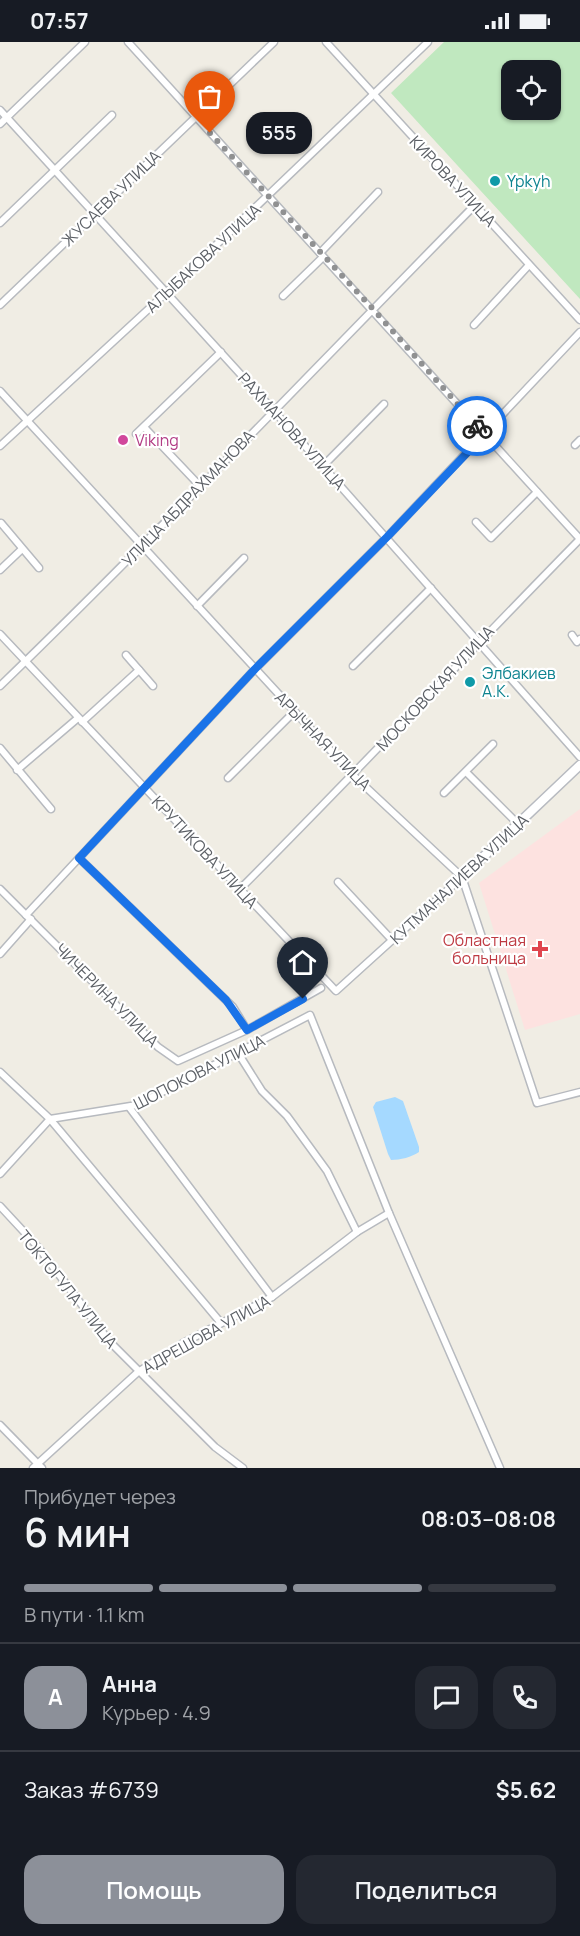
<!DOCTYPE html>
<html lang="ru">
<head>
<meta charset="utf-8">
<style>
	:root { --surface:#171b24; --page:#242831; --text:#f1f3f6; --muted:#9ea1a6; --line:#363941; --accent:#8c9099 }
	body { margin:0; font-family:Manrope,sans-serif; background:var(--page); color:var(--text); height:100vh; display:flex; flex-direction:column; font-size:22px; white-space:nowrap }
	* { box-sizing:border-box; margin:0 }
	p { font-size:20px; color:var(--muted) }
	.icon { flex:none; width:33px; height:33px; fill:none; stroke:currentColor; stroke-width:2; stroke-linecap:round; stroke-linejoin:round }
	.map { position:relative; height:1426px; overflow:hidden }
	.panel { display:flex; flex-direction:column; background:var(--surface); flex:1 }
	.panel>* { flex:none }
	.tools { position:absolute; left:501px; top:18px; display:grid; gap:12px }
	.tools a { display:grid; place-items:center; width:60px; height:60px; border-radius:12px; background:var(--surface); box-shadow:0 2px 4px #0004; font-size:30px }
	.pin { position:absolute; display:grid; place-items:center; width:51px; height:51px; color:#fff; margin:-62px -26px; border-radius:50% 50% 50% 0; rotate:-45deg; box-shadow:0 0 6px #0007 }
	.pin .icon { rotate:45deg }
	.courier { position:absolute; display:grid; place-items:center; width:60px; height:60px; margin:-30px; border:4px solid #1a73e8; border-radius:50%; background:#fff; color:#222; box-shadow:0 2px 8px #0007 }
	.bubble { position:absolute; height:42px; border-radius:18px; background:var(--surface); box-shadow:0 2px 4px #0004; font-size:20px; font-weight:600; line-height:42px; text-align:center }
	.head em { font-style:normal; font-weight:600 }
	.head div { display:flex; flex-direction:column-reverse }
	.head { display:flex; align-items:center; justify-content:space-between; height:102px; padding:0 24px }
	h1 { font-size:39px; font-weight:600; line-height:45px }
	.bar { display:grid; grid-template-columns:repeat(4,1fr); gap:9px 6px; align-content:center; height:72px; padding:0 24px }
	.bar i { height:8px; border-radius:4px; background:var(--line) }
	.bar .active { background:var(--accent) }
	.bar p { grid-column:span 4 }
	.line { display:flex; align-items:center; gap:15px; padding:0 24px; border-top:2px solid var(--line) }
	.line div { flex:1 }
	.round { display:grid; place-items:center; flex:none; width:63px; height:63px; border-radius:18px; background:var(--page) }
	.action { display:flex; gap:12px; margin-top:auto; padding:12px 24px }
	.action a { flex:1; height:69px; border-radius:18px; background:var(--accent); color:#fff; font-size:24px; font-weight:600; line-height:69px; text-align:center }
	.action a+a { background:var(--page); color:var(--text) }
	.status { display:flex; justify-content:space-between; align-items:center; height:42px; padding:0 30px; background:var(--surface); direction:ltr }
	.status svg { height:16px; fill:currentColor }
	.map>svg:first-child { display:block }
	.medical { fill:#fde2e0 }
	.green { fill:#c0e8bf; fill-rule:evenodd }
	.water { fill:#a5d9ff }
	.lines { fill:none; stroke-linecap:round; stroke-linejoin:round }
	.street-casing { stroke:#b7babf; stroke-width:9 }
	.secondary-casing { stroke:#b8bbc1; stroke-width:11 }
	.street { stroke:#fff; stroke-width:6 }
	.secondary { stroke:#fff; stroke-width:8 }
	.done { stroke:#909192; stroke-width:6; stroke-dasharray:0 10.8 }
	.route { stroke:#1a73e8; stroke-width:8 }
	.culture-dot { fill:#0f9aa8; stroke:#fff; stroke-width:2 }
	.hotel-dot { fill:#d1479c; stroke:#fff; stroke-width:2 }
	.health-dot { fill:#e0444e; stroke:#fff; stroke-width:2 }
	.labels { text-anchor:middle; stroke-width:4.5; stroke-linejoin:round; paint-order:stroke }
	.street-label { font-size:16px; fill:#5c6066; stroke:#fff }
	.culture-label { font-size:16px; fill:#0d838f; stroke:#fff; text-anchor:start }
	.hotel-label { font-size:16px; fill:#b23c85; stroke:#fff; text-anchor:start }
	.health-label { font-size:16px; fill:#be3a42; stroke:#fff; text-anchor:end }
</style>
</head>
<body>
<div class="status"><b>07:57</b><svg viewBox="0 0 49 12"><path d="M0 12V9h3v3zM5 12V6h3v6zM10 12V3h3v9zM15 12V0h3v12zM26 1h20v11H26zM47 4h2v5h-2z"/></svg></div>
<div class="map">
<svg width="580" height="1426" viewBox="0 0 580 1426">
	<rect width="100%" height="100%" fill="#f0ede4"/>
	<polygon class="medical" points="580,767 580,972 525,988 479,841"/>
	<path class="green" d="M444,0H580V257L391,51ZM512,28H550V68H512Z"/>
	<path class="water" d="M395,1055L403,1059L419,1105V1110C412,1115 400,1118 391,1118L388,1112L373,1065L376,1060Z"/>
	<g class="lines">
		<g class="street-casing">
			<g id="street">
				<polyline points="128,0 580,497"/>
				<polyline points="326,0 580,278"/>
				<polyline points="0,68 274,369 580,715"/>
				<polyline points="0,82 85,0"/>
				<polyline points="0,181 112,73"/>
				<polyline points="320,211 378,150"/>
				<polyline points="283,254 323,215"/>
				<polyline points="0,263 274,0"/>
				<polyline points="474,283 529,223"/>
				<polyline points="0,349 354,734 462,835 537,1061 580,1050"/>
				<polyline points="144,385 199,443"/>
				<polyline points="136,392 221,310"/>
				<polyline points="575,403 580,398"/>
				<polyline points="0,404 167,250 428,0"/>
				<polyline points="323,424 384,362"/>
				<polyline points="476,480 491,496 537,450"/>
				<polyline points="1,481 39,526"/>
				<polyline points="0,528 22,507"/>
				<polyline points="197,564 244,516"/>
				<polyline points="0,592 336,949 462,835"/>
				<polyline points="572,593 577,600 580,597"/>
				<polyline points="126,613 153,644"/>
				<polyline points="353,624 431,546"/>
				<path d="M0,644C162,487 317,324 475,163"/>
				<polyline points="82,680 139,628"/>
				<polyline points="0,706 51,767"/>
				<polyline points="17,728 78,676"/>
				<polyline points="466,730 518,782"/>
				<polyline points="228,736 294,670"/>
				<polyline points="444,751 493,702"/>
				<polyline points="79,816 233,965 247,988"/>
				<polyline points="338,840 392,898"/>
				<polyline points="0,847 158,1005 178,1019 247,988 321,946"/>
				<path d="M240,847C355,732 466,613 580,497"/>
				<polyline points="26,873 255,627 387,495 580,290"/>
				<polyline points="0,912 31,877"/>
				<polyline points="238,1011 262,1049 287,1074 327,1129 357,1190"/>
				<polyline points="0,1030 50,1077 221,1281"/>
				<polyline points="129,1065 272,1255"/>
				<polyline points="0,1132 50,1077 137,1063 310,973 389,1171 500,1426"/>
				<polyline points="0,1164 38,1205 110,1300 215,1405 243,1426"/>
				<polyline points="0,1383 42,1426"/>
				<polyline points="33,1426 138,1330 183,1301 272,1255 357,1190 389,1171"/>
			</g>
		</g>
		<g class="secondary-casing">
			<polyline id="secondary" points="462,835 580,723"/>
		</g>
		<use href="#street" class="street"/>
		<use href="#secondary" class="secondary"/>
	</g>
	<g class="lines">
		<polyline class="done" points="210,91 373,267 477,384"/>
		<polyline class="route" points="303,957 247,988 226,958 79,816 255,627 387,495 485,392 477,384"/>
	</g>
	<g class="culture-dot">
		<circle cx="495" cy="139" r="6"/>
		<circle cx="470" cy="640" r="6"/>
	</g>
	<circle class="hotel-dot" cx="123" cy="398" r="6"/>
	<path class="health-dot" d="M537 898h6v6h6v6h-6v6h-6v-6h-6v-6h6z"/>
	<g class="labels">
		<g class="street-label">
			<text transform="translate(453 139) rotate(47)" y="6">КИРОВА УЛИЦА</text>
			<text transform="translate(111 156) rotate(-44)" y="6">ЖУСАЕВА УЛИЦА</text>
			<text transform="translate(203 216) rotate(-43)" y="6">АЛЫБАКОВА УЛИЦА</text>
			<text transform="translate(292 389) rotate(48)" y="6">РАХМАНОВА УЛИЦА</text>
			<text transform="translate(188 456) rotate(-46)" y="6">УЛИЦА АБДРАХМАНОВА</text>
			<text transform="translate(435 646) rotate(-47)" y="6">МОСКОВСКАЯ УЛИЦА</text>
			<text transform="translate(323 699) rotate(46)" y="6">АРЫЧНАЯ УЛИЦА</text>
			<text transform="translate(205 810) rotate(47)" y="6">КРУТИКОВА УЛИЦА</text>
			<text transform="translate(459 837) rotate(-43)" y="6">КУТМАНАЛИЕВА УЛИЦА</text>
			<text transform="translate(107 953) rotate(45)" y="6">ЧИЧЕРИНА УЛИЦА</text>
			<text transform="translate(199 1030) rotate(-27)" y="6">ШОПОКОВА УЛИЦА</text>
			<text transform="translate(68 1247) rotate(51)" y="6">ТОКТОГУЛА УЛИЦА</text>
			<text transform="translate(206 1292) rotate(-29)" y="6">АДРЕШОВА УЛИЦА</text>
		</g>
		<g class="culture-label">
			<text x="507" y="145">Ypkyh</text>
			<text x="482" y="637">Элбакиев<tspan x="482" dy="18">А.К.</tspan></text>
		</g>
		<g class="hotel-label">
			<text x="135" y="404">Viking</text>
		</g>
		<g class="health-label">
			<text x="526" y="904">Областная<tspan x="526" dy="18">больница</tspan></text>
		</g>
	</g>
</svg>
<div class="tools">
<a><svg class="icon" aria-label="locate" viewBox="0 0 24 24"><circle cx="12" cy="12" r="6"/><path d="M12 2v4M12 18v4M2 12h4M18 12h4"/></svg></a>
</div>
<div class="pin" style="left:210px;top:91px;background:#ea580c"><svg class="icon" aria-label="bag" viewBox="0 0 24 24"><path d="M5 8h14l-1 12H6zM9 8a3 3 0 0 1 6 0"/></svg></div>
<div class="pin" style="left:303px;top:957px;background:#1f2937"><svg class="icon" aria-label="home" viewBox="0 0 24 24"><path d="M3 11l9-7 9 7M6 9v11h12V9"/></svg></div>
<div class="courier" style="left:477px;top:384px"><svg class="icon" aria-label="bike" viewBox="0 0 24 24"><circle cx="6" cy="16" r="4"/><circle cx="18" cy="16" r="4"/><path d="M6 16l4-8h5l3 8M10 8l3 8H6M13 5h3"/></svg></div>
<div class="bubble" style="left:246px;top:70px;width:66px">555</div>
</div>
<section class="panel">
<div class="head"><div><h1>6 мин</h1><p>Прибудет через</p></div><em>08:03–08:08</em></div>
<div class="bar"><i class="active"></i><i class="active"></i><i class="active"></i><i></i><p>В пути · 1.1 km</p></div>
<div class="line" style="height:108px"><b class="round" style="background:var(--accent);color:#fff">А</b><div><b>Анна</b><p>Курьер · 4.9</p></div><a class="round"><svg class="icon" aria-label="chat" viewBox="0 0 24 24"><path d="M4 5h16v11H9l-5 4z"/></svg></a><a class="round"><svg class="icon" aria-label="phone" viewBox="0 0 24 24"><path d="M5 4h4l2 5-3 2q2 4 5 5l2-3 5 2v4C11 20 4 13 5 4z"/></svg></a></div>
<div class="line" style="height:78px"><div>Заказ #6739</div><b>$5.62</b></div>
<div class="action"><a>Помощь</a><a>Поделиться</a></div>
</section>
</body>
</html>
